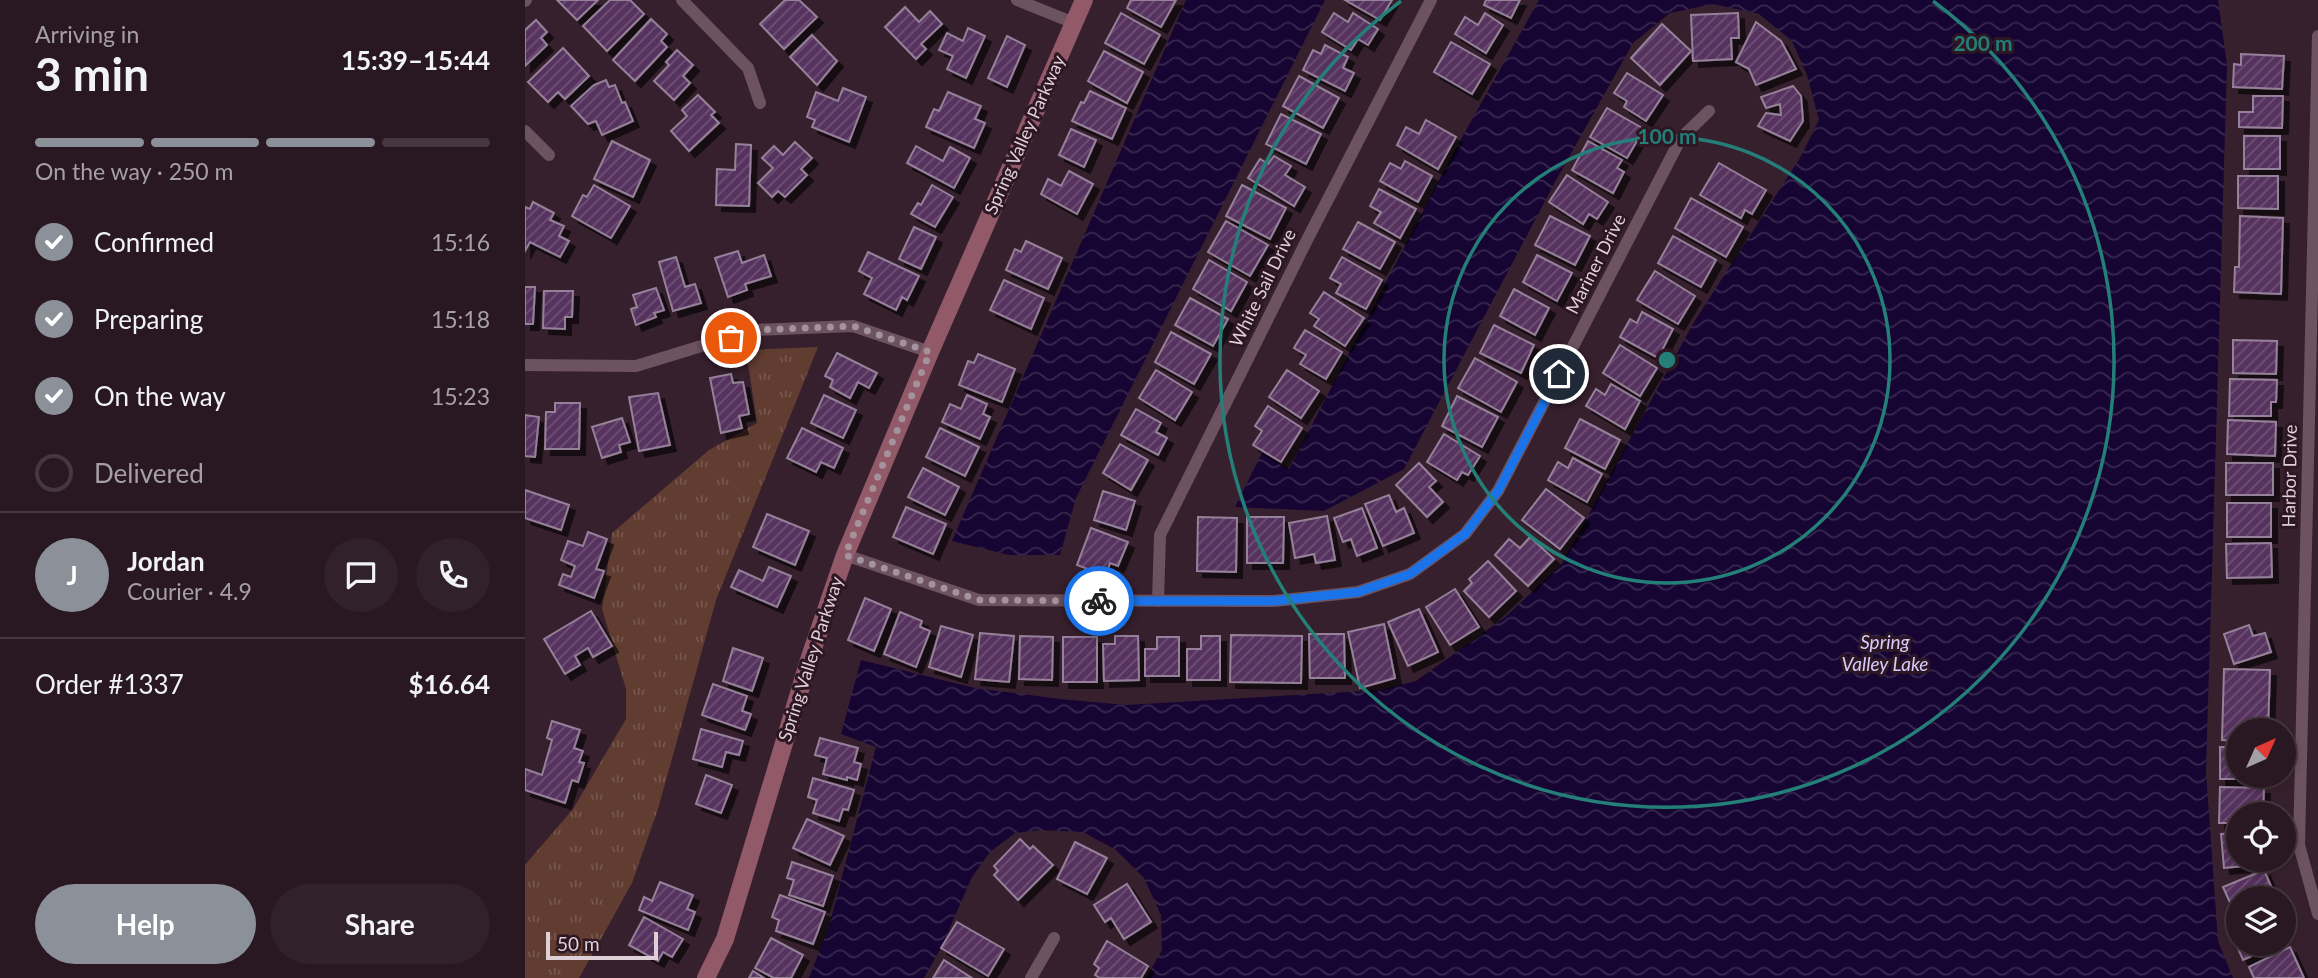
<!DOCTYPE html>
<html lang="en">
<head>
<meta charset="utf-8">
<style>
	:root { --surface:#291822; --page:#31212a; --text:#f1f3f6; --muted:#a5a0a5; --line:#453740; --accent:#8c9099 }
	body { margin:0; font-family:Lato,sans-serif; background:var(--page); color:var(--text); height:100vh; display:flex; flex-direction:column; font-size:26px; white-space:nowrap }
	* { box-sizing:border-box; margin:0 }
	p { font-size:23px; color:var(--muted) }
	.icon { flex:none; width:38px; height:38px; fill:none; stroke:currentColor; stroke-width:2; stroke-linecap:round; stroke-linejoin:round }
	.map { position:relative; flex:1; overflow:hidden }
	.drawer { display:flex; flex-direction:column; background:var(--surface); width:525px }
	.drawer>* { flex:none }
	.needle { width:46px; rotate:45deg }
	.controls { position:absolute; left:1701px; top:718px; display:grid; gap:14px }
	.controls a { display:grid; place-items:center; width:70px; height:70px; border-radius:50%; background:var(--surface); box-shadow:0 4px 10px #0003,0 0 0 2px var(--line); font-size:35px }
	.scale { position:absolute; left:21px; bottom:18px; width:112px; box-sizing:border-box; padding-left:7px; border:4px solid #dfcfd7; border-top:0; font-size:19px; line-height:24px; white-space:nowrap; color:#dfcfd7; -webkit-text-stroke:5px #2d1723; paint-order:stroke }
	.pin { position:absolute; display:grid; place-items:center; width:60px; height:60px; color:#fff; margin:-30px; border:4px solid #fff; border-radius:50%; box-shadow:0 2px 7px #0007 }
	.courier { position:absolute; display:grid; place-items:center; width:70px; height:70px; margin:-35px; border:5px solid #1a73e8; border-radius:50%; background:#fff; color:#222; box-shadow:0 2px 9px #0007 }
	.headline em { font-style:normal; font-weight:700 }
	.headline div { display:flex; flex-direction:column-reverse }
	.headline { display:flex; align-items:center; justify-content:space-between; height:119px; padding:0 35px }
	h1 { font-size:46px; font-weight:700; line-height:52px }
	.bar { display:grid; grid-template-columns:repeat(4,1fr); gap:10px 7px; align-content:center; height:84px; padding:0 35px }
	.bar i { height:9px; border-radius:5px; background:var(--line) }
	.bar .on { background:var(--accent) }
	.bar p { grid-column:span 4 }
	.line { display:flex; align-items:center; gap:18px; padding:0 35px; border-top:2px solid var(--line) }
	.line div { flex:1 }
	.round { display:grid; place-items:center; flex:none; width:74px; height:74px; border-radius:37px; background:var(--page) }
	ol { padding:0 35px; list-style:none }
	li { display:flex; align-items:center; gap:21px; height:77px }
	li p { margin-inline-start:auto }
	li .icon { padding:7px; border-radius:50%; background:var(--accent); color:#fff; stroke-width:4 }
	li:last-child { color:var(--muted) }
	li i { width:38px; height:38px; border:4px solid var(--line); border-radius:50% }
	.button { display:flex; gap:14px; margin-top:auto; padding:14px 35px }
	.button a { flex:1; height:80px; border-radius:42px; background:var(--accent); color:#fff; font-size:28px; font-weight:700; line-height:80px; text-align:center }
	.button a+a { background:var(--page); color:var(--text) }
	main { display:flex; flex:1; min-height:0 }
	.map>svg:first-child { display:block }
	.grass { fill:url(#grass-tufts) }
	.water { fill:url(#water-waves) }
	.building { fill:url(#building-hatch); stroke:#958199; stroke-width:2; filter:url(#shadow) }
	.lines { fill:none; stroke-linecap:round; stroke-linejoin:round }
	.street { stroke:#6d5260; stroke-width:12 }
	.secondary { stroke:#925968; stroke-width:18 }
	.done { stroke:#a4929c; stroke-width:7; stroke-dasharray:0 12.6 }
	.route { stroke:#1a73e8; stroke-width:9 }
	.ring { fill:none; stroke:#247f78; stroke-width:3.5 }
	.labels { text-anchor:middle; stroke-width:6; stroke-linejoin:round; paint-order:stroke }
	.street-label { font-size:18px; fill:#dfcfd7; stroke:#2d1723 }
	.water-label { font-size:19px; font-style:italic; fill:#d6ccfd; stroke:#2d1723 }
	.centre { fill:#247f78; stroke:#2d1723; stroke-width:3.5 }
	.ring-label { font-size:21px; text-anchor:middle; font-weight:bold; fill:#247f78; stroke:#2d1723; stroke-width:6; stroke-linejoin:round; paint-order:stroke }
</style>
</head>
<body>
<main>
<section class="drawer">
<div class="headline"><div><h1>3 min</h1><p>Arriving in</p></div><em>15:39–15:44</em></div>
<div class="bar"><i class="on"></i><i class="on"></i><i class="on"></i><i></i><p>On the way · 250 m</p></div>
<ol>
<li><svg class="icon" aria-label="check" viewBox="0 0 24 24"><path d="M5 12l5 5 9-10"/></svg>Confirmed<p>15:16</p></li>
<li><svg class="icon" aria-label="check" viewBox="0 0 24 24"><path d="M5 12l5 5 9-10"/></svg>Preparing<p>15:18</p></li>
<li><svg class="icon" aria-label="check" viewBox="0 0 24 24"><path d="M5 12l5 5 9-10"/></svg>On the way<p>15:23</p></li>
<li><i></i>Delivered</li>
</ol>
<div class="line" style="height:126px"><b class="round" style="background:var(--accent);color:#fff">J</b><div><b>Jordan</b><p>Courier · 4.9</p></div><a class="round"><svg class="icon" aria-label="chat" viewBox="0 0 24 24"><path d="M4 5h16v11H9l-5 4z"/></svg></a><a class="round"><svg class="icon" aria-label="phone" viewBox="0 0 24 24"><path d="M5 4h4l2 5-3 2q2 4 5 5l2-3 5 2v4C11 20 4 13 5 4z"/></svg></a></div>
<div class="line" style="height:91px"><div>Order #1337</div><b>$16.64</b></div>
<div class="button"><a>Help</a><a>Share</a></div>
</section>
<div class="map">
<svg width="1793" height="978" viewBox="0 0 1793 978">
	<defs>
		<pattern id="grass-tufts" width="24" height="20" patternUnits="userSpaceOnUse" patternTransform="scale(1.75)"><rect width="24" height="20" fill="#613c30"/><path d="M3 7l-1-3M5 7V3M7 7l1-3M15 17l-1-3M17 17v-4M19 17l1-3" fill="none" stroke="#77574d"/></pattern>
		<pattern id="water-waves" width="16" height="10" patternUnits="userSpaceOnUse" patternTransform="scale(1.75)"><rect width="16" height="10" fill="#160432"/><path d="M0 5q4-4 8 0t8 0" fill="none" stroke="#37284f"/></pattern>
		<pattern id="building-hatch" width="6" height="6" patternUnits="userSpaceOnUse" patternTransform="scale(1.75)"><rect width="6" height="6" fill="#57335f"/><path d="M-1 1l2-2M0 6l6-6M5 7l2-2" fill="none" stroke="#6f5075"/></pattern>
		<filter id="shadow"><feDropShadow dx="6" dy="6" stdDeviation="0" flood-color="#0009"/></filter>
	</defs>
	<rect width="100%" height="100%" fill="#37202d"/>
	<polygon class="grass" points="293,347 191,600 133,809 107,883 54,978 0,978 0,865 48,809 101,719 101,689 77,609 87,533 184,450 232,423 221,350"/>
	<g class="water">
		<polygon points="661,0 800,0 551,498 535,555 484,555 427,541"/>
		<polygon points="1014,0 1693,0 1702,64 1681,772 1693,941 1708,978 621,978 637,950 636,915 619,878 591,850 558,832 514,830 490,833 465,852 447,877 417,946 399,978 284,978 304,926 351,747 316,734 336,660 450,688 535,699 601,705 855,690 891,681 979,618 1036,565 1169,322 1275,158 1294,120 1282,75 1267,41 1234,14 1188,4 1145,13 1108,43 1030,182 879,469 799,511 710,507 738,451 764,469 926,157"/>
	</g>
	<g class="building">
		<polygon points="32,0 73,0 52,20"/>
		<polygon points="85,0 105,0 119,14 82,51 58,26"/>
		<polygon points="260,0 274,0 292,17 259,49 235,24"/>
		<polygon points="606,0 651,0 636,27 602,8"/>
		<polygon points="820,0 867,0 855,20"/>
		<polygon points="961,0 995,0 986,18 959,5"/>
		<polygon points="380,7 394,22 405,11 417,24 396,44 401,49 391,59 360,27"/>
		<polygon points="596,13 635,35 619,64 580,43"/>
		<polygon points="809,13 823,22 828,13 853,29 843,45 833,39 826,50 797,32"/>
		<polygon points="960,13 978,25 961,53 930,34 940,17 953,25"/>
		<polygon points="1213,13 1214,38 1206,38 1207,59 1168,61 1166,15"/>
		<polygon points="126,19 142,34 136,41 142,47 110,81 88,60"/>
		<polygon points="11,20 22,32 16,38 22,45 0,66 0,30"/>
		<polygon points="1231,22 1256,41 1271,69 1231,85 1224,69 1211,62"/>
		<polygon points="1137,24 1166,51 1135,85 1106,58"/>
		<polygon points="443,28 460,36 441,78 422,69 428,56 414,50 422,33 438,41"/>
		<polygon points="287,35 312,61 292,85 265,57"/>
		<polygon points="482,36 500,45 482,87 463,78"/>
		<polygon points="926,42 965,64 947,94 909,72"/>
		<polygon points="800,45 823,57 818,68 829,73 820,91 778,70 788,50 796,54"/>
		<polygon points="38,48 64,76 40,99 33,92 23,102 3,82"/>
		<polygon points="152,50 168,65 158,76 165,83 149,100 129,81 144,65 141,62"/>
		<polygon points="579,51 618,72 602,103 563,81"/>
		<polygon points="1716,54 1759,56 1757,89 1708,87 1709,64 1716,65"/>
		<polygon points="1102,73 1138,95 1121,121 1099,107 1102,101 1089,93"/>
		<polygon points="774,76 814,98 798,128 758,106"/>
		<polygon points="81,80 84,87 90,85 97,103 100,102 108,121 77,135 71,121 63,124 46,106 69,85"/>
		<polygon points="1268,86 1276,96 1278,121 1265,141 1233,126 1241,113 1256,115 1255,104 1241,108 1236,97"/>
		<polygon points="318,88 341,97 324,142 287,127 290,120 282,117 291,92 313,101"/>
		<polygon points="565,91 601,108 587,139 547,121 556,102 559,103"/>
		<polygon points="423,92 456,106 450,119 460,123 449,148 401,127 409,109 414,111"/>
		<polygon points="173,95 190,112 186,115 194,123 164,151 146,131 162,116 157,110"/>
		<polygon points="1728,96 1758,96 1757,128 1714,127 1714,112 1728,112"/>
		<polygon points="1082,108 1119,129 1102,158 1065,137"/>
		<polygon points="756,114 796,134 781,164 741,144"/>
		<polygon points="901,120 931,137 913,169 872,145 881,127 894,134"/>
		<polygon points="546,129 571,140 559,167 534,155"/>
		<rect x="1719" y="136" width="36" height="33"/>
		<polygon points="87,141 125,160 108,197 69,179"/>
		<polygon points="1063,141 1097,160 1092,168 1099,172 1088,193 1047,170"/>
		<polygon points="270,142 287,158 276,169 282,175 260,197 253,191 247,197 233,183 248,168 237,158 249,146 258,155"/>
		<polygon points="211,144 226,145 224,206 191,205 192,169 210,170"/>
		<polygon points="391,146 418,161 425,147 445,158 429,188 382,163"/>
		<polygon points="749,156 766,166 760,175 780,187 769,206 723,178 735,159 743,164"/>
		<polygon points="880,161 907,176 893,202 855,181 865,163 876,169"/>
		<polygon points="1194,163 1241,190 1227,214 1220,210 1216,218 1175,195"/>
		<polygon points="544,171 568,184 552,214 516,194 523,179 536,186"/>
		<polygon points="1042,175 1083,202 1072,219 1064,214 1058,224 1024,202"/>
		<polygon points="1713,176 1753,176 1753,209 1713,208"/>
		<polygon points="69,185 105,206 86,238 47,216 58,195 62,197"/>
		<polygon points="407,185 428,197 410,227 386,214 393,203 396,205"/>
		<polygon points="717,185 761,208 745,239 701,216"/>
		<polygon points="854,189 891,209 875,238 849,223 856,212 845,206"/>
		<polygon points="1166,198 1218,227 1201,257 1150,228"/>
		<polygon points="8,202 29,213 25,220 39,226 34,236 44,241 35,257 5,242 0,251 0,207 5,209"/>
		<polygon points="1025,216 1065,236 1050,265 1010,245"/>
		<polygon points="1715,216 1758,218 1756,294 1709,292 1710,267 1714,267"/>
		<polygon points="701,221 743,245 725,276 683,252"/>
		<polygon points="833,222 870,242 855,269 818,249"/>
		<polygon points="389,227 411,237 396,269 374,259"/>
		<polygon points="1148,236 1191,260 1176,287 1133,263"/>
		<polygon points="501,241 537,258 523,289 481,270 490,249 496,252"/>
		<polygon points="213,251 217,263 239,255 246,276 220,284 222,290 203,297 190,258"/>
		<polygon points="343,252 394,276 382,300 377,297 371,310 339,294 347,278 334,271"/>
		<polygon points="1012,255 1047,273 1032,301 998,282"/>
		<polygon points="151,257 160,287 170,284 176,303 148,311 134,262"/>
		<polygon points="817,257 857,280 841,309 811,293 816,284 805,278"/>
		<polygon points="684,260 722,282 706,311 668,289"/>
		<polygon points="1130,271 1170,296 1153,324 1112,300"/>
		<polygon points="479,280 519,298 506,329 465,310"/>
		<polygon points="0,287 10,287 8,324 0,324"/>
		<polygon points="131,288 139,310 129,313 131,317 111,325 106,309 112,307 108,295"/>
		<polygon points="989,289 1024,308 1010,335 975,316"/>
		<polygon points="19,291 48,291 47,317 40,317 40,329 18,328"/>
		<polygon points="799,292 839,318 820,346 789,326 794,319 785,313"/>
		<polygon points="665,298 703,319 688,346 650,325"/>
		<polygon points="1117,312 1148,329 1133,358 1095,337 1105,319 1112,323"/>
		<polygon points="969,325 1009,345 996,373 955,353"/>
		<polygon points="780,330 817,352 801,379 775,364 781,355 769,348"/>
		<polygon points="646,332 686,354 669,384 630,362"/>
		<polygon points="1708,340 1752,341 1751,374 1708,373"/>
		<polygon points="1095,345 1132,368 1115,396 1078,373"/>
		<polygon points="312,353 352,373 344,388 333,382 325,398 305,387 308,380 300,376"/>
		<polygon points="453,354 490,369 477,402 434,385 443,361 449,363"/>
		<polygon points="950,358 992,382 976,412 933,388"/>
		<polygon points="631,370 667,392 650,420 614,398"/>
		<polygon points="762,370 794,391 776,418 744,397"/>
		<polygon points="206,374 208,383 218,382 224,414 214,416 217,428 196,433 185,378"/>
		<polygon points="1705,379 1752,380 1751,402 1746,402 1746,416 1704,416"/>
		<polygon points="1086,384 1115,401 1100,429 1061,406 1071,389 1080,395"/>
		<polygon points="133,393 145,445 114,451 104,397"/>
		<polygon points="299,395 331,410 318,438 286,423"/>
		<polygon points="442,395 462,404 458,414 465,417 455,439 417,422 425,404 436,409"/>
		<polygon points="932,396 973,417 957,447 917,426"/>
		<polygon points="30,403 55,403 54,449 20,449 21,412 30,412"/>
		<polygon points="743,406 777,428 756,462 728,445 737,431 730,426"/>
		<polygon points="611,409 636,423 631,432 642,438 633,455 596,435"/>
		<polygon points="0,415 14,417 10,457 0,456"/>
		<polygon points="97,418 105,442 94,445 96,452 77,458 67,427"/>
		<polygon points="1055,419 1095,440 1080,469 1040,448"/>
		<polygon points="1703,420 1751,422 1750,456 1702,454"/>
		<polygon points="277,428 318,448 309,468 296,462 291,472 262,458"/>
		<polygon points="415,428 454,447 440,476 401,457"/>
		<polygon points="919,434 955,456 943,475 937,472 932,480 902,462"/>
		<polygon points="595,444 623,460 606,490 578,473"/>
		<polygon points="1048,458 1077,474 1062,502 1023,480 1033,462 1043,468"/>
		<polygon points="894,463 911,481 904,487 918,502 902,517 871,485"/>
		<rect x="1701" y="463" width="47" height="32"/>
		<polygon points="398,468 434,487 420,515 383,497"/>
		<polygon points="1021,489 1059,518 1035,549 997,520"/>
		<polygon points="0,490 44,505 36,530 0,518"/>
		<polygon points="578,491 610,501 601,530 569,520"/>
		<polygon points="864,495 871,512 879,508 889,533 858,546 840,504"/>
		<rect x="1702" y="503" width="44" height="34"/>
		<polygon points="381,507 421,524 408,554 368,537"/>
		<polygon points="837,508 852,548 832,556 826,539 818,542 809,518"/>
		<polygon points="242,514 284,531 270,565 228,547"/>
		<polygon points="802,516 810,560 791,563 789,554 770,558 764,523"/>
		<polygon points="673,517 712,518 711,572 672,571"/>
		<polygon points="722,517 759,517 758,563 722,563"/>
		<polygon points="566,528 603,542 593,566 585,563 581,576 552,565"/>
		<polygon points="63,532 82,539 71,569 79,571 69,598 34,585 38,574 46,577 50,566 36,560 43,541 58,546"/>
		<polygon points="1005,537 1029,559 1003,586 970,555 984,539 995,548"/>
		<polygon points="1746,543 1747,577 1702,578 1701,544"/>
		<polygon points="963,561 991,591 964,617 939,591 947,583 944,579"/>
		<polygon points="244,567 266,576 252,607 206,587 214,570 238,581"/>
		<polygon points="930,589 954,627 925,645 901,607"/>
		<polygon points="340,598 366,609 349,651 323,640"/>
		<polygon points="894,609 913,652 883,666 863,622"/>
		<polygon points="66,611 87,646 68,657 63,648 50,656 55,665 40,674 19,639"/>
		<polygon points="375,612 397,621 395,627 405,631 391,667 359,654"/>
		<polygon points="859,624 870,678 835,688 823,632"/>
		<polygon points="1724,625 1728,636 1740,633 1746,652 1709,664 1699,634"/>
		<polygon points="416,626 448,635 436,677 404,667"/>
		<polygon points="455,633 489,636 484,682 450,679"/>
		<polygon points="784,634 819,634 820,678 785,678"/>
		<polygon points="706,635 777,636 776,683 705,682"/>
		<polygon points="495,636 528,637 527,680 494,679"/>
		<polygon points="590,636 613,636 614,680 579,681 578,644 590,644"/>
		<polygon points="676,636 695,636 695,680 662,680 662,649 676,649"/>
		<rect x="538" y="637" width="34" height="45"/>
		<polygon points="632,637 654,637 654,676 620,676 620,649 632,649"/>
		<polygon points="208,648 238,658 227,691 198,681"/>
		<polygon points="1699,669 1745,670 1743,730 1713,730 1713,741 1697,740"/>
		<polygon points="188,684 222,696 217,711 226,714 220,730 177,715"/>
		<polygon points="27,721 55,730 49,748 58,751 54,762 59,763 53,782 47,780 40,803 0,790 0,769 17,775 27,740 22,738"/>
		<polygon points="176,729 218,741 214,755 201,752 197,767 168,759"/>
		<polygon points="295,738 333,748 329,762 336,764 332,780 322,777 322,780 298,774 302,758 290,755"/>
		<polygon points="1695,747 1713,747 1713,775 1743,775 1743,779 1695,779"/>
		<polygon points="181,775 207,785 196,813 171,804"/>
		<polygon points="288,778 329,790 323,810 318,809 314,821 288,813 292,800 283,797"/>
		<polygon points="1695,787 1739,788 1738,814 1713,814 1713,823 1694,823"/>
		<polygon points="282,819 319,836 305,865 268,848"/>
		<polygon points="1713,833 1713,859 1719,859 1720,866 1699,868 1696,834"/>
		<polygon points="495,839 505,849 508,846 528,865 493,900 469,875 473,871 469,866"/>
		<polygon points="550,842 582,858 562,894 532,879"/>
		<polygon points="267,862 308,876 298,906 264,895 269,880 262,878"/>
		<polygon points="1739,870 1751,898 1713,898 1712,918 1698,887"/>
		<polygon points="135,882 168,895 162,909 170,912 163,930 114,910 119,897 127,901"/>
		<polygon points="602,884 626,922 599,939 586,918 580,922 569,905"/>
		<polygon points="255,895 300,912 288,944 251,931 254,920 247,917"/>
		<polygon points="119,917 158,939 147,957 138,952 133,961 104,945"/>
		<polygon points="432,922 479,949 463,976 416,948"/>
		<polygon points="1713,934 1713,943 1756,943 1718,960 1708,937"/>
		<polygon points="246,938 278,955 266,978 249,978 230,968"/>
		<polygon points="582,941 623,966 616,978 575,978 570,975 574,968 569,964"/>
		<polygon points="1765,947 1779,978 1729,978 1724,967"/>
		<polygon points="419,960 447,978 408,978"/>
		<polygon points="228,971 239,978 224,978"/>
	</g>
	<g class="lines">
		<g class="street">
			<polyline points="157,0 223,68 235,103"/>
			<polyline points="492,0 549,23"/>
			<polyline points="0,1 1,0"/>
			<polyline points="1793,36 1774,845 1793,914"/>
			<polyline points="0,131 24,155"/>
			<polyline points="0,365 111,366 229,330 328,326 405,352"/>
			<polyline points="320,555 454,600 749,601 833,592 885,574 940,534 973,491 1156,138 1184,111"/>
			<polyline points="633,601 635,535 782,240 906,0"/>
			<polyline points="506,978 529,938"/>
		</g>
		<polyline class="secondary" points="181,978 200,939 284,660 320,555 405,352 559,0"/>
	</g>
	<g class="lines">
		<polyline class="done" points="206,338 229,330 328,326 405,352 320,555 454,600 574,601"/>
		<polyline class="route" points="574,601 749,601 833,592 885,574 940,534 973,491 1034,374"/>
	</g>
	<g class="ring">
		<circle cx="1142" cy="360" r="223"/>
		<path d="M1408 1A447 447 0 1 1 876 1"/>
	</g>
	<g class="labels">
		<g class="street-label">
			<text transform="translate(500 135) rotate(-66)" y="6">Spring Valley Parkway</text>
			<text transform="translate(1071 264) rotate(-63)" y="6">Mariner Drive</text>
			<text transform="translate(738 288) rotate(-64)" y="6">White Sail Drive</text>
			<text transform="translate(1765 476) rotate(-89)" y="6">Harbor Drive</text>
			<text transform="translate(286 659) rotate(-72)" y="6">Spring Valley Parkway</text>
		</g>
		<g class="water-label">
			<text x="1360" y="649">Spring<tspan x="1360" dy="22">Valley Lake</tspan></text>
		</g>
	</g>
	<circle cx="1142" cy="360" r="10" class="centre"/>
	<g class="ring-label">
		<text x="1458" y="51">200 m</text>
		<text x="1142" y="144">100 m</text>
	</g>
</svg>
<div class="controls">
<a><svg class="needle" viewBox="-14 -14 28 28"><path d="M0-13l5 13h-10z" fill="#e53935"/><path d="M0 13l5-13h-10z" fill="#a5a0a5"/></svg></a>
<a><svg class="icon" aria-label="locate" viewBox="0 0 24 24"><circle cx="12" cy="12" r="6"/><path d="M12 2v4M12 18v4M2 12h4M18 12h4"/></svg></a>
<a><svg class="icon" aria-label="layers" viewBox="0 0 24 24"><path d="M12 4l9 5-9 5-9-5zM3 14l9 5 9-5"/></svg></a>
</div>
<div class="scale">50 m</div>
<div class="pin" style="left:206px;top:338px;background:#ea580c"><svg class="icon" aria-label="bag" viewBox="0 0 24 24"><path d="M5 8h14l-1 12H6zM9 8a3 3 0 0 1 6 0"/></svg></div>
<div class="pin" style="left:1034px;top:374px;background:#1f2937"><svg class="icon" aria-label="home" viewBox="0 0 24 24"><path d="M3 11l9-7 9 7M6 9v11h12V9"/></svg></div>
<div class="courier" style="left:574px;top:601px"><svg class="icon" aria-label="bike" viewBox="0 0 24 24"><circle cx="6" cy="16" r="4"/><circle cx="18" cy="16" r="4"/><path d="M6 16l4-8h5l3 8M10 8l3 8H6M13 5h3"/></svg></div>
</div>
</main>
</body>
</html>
